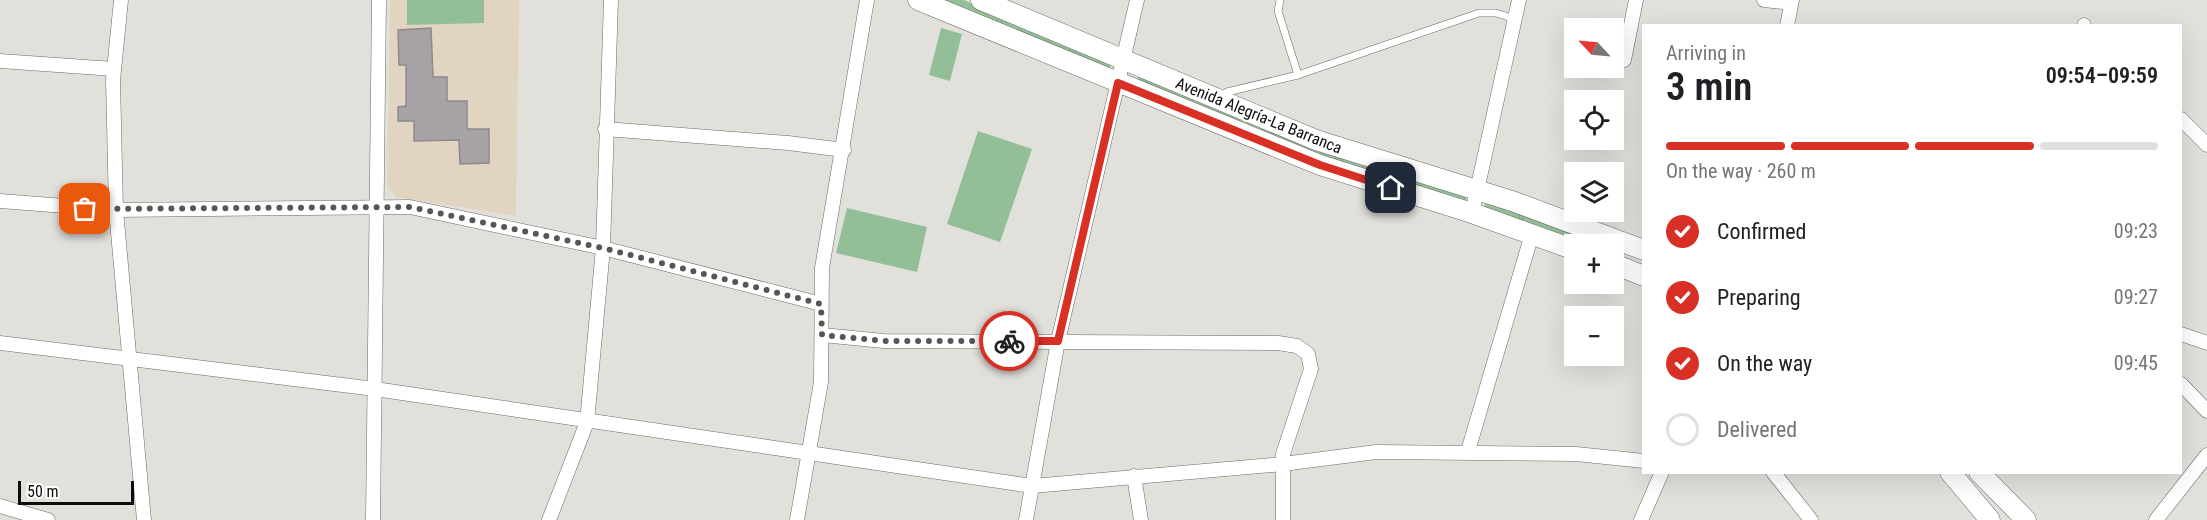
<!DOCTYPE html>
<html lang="en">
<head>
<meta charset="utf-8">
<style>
	:root { --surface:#fff; --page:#f6f6f6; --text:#202124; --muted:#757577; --line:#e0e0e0; --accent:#d93025 }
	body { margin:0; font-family:"Roboto Condensed",sans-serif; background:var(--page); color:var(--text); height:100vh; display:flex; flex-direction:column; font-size:22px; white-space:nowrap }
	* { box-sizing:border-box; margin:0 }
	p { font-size:20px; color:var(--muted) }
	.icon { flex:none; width:33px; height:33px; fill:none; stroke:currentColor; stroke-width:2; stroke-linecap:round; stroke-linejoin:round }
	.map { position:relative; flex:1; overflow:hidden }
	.drawer { position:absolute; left:1642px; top:24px; width:540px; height:450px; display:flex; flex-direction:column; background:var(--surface); border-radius:0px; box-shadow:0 6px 24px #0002 }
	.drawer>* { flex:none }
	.needle { width:39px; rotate:296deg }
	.tools { position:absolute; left:1564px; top:18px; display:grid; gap:12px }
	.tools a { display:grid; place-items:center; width:60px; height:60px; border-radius:0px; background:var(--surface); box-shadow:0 6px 24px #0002; font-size:30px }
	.scale { position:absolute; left:18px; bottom:15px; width:116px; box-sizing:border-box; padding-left:6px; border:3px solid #0c0c0a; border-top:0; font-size:16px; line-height:21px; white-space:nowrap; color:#0c0c0a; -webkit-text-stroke:4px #fff; paint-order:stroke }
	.pin { position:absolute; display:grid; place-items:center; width:51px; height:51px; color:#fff; margin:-26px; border-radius:12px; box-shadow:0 3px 9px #0006 }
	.courier { position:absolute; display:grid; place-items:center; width:60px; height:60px; margin:-30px; border:4px solid #d93025; border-radius:50%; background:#fff; color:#222; box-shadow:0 2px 8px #0007 }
	.head em { font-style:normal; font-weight:600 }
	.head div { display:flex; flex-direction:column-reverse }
	.head { display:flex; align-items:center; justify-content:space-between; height:102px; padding:0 24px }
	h1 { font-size:39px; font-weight:600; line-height:45px }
	.bar { display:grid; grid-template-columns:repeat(4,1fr); gap:9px 6px; align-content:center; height:72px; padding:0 24px }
	.bar i { height:8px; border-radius:4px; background:var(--line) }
	.bar .on { background:var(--accent) }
	.bar p { grid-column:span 4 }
	ol { padding:0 24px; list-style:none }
	li { display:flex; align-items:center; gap:18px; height:66px }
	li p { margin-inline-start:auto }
	li .icon { padding:6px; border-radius:50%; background:var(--accent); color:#fff; stroke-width:4 }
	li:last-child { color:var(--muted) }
	li i { width:33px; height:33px; border:3px solid var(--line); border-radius:50% }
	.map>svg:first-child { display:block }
	.education { fill:#e1d5c1 }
	.grass { fill:url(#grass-tufts) }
	.garden { fill:#93bf98 }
	.building { fill:#a6a2a6; stroke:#8d898d; stroke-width:1.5 }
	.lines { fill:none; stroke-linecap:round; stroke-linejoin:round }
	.lane-casing { stroke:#6b6a65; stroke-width:8 }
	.street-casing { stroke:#6b6a65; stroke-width:15 }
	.secondary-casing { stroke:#6b6a65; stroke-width:21 }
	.lane { stroke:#fff; stroke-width:7 }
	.street { stroke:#fff; stroke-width:14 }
	.secondary { stroke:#fff; stroke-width:20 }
	.done { stroke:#575653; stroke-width:6; stroke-dasharray:0 10.8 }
	.route { stroke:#d93025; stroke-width:8 }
	.labels { text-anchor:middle; stroke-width:5; stroke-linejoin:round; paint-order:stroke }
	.street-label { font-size:16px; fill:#0c0c0a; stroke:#fff }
</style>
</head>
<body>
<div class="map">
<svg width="2207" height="520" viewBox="0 0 2207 520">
	<defs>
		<pattern id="grass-tufts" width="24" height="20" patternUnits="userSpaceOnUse" patternTransform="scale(1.5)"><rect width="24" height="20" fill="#93bf98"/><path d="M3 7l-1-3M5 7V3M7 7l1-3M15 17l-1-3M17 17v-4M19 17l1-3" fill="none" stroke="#7ea382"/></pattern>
	</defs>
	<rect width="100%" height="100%" fill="#e2e0db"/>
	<polygon class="education" points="390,0 519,0 516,216 396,197 387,185"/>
	<g class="grass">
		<polygon points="941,0 964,0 1111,63 1109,70"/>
		<polygon points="1139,76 1467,195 1465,205 1383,179 1135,84"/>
		<polygon points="1486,202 1608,244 1586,244 1483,210"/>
	</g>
	<g class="garden">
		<polygon points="407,0 484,0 484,23 407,25"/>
		<polygon points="941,28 962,34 950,81 929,75"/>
		<polygon points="978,131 1032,149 1000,242 947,224"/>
		<polygon points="847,208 927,227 917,272 836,253"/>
	</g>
	<polygon class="building" points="431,28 433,77 447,77 447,101 467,101 467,129 489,129 489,163 460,164 459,140 414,141 414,121 398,121 398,107 406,106 406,65 399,65 398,30"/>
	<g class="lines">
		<g class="lane-casing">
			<g id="lane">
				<polyline points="1280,0 1278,11 1298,75"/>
				<polyline points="1221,99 1227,92 1298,75 1479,13 1496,13 1515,19"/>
			</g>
		</g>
		<g class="street-casing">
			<g id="street">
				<polyline points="121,0 113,80 116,210 144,520"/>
				<polyline points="1764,0 1791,3"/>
				<polyline points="2084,25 2084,26"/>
				<polyline points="1787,26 1792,0"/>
				<polyline points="1624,60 1636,0"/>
				<polyline points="0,61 114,69"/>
				<polyline points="2181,119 2207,145"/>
				<polyline points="605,129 788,143 844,150"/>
				<polyline points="0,201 116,210 410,207 603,248 821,304"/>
				<polyline points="1472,213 1519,0"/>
				<polyline points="2181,334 2207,343"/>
				<polyline points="822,335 884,341 1278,343 1297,346 1308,354 1311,369 1283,454 1283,520"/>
				<polyline points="0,343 375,389 1032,486 1283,464 1376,452 1576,454 1644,461"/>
				<polyline points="2181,384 2207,411"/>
				<polyline points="1468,451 1532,234"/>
				<polyline points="1773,472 1811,520"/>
				<polyline points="1134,476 1141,520"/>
				<polyline points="0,506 48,520"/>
				<polyline points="373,520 379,0"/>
				<polyline points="549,520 587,422 603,248 611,0"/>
				<polyline points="797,520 821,382 822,268 867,0"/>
				<polyline points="1026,520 1058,341 1137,0"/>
				<polyline points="1641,520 1662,472"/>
				<polyline points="2156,520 2207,455"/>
			</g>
		</g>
		<g class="secondary-casing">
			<g id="secondary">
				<polyline points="918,0 1320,165 1472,213 1575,250"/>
				<polyline points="981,0 1316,140 1512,201 1644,250"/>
				<polyline points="1614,264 1644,276"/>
				<polyline points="1950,472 1990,520"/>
				<polyline points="1979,472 2026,520"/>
			</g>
		</g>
		<use href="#lane" class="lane"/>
		<use href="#street" class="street"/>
		<use href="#secondary" class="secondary"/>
	</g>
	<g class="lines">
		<polyline class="done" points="85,209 410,207 603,248 821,304 822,335 884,341 1009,341"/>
		<polyline class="route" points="1009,341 1058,341 1118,83 1320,165 1391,188"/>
	</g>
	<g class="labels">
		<g class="street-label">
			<text transform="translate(1259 115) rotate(22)" y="6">Avenida Alegría-La Barranca</text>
		</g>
	</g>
</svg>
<div class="tools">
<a><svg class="needle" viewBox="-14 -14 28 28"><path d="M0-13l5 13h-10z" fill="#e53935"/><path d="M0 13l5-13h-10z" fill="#757577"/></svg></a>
<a><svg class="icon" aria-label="locate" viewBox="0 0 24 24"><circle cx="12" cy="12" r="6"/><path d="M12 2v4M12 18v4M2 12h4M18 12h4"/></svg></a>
<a><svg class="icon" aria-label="layers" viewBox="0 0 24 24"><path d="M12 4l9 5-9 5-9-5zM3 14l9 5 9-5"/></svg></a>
<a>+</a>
<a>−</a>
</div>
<div class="scale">50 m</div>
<div class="pin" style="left:85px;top:209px;background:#ea580c"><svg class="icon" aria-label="bag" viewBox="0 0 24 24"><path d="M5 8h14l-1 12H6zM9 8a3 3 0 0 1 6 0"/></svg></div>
<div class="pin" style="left:1391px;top:188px;background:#1f2937"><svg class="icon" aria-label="home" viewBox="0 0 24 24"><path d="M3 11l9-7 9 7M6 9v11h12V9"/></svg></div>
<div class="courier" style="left:1009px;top:341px"><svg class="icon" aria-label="bike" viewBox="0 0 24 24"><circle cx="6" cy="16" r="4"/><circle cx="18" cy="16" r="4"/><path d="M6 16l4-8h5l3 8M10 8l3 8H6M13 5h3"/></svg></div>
<section class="drawer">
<div class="head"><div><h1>3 min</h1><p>Arriving in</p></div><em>09:54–09:59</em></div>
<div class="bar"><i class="on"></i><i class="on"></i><i class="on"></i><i></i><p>On the way · 260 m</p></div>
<ol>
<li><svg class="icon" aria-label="check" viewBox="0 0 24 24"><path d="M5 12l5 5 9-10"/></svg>Confirmed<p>09:23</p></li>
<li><svg class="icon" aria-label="check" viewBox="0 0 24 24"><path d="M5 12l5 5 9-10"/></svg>Preparing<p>09:27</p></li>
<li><svg class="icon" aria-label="check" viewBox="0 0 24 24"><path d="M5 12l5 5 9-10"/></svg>On the way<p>09:45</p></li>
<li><i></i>Delivered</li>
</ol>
</section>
</div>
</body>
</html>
